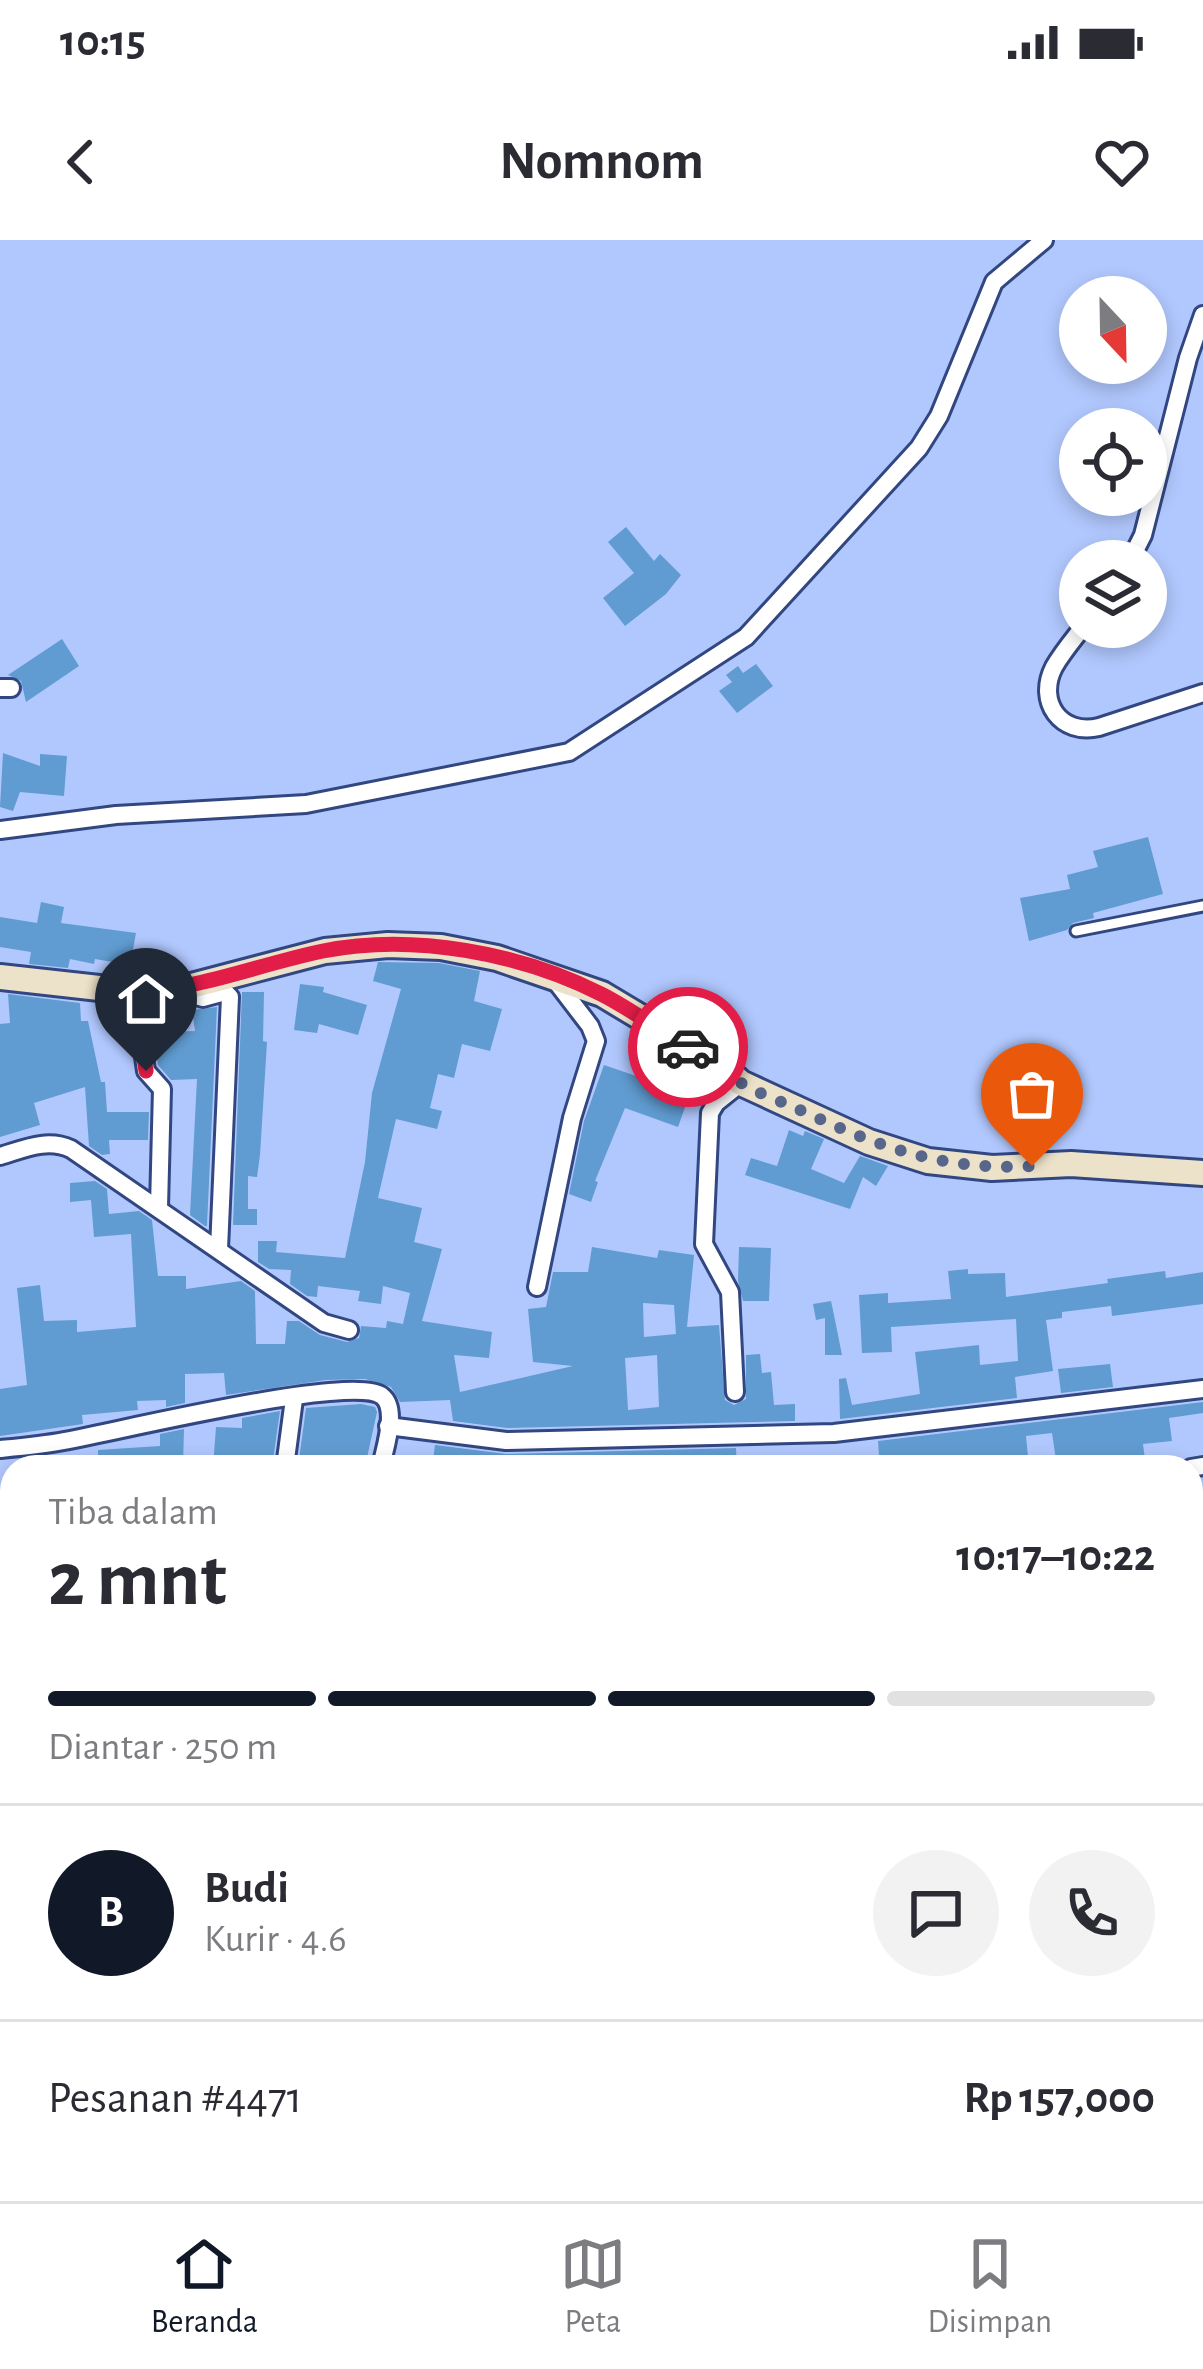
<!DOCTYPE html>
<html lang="id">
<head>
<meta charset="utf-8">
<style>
	:root { --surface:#fff; --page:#f2f2f3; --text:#2b2b33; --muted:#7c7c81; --line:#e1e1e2; --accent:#111827 }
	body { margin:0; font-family:"Alegreya Sans",sans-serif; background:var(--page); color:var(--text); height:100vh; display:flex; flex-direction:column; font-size:45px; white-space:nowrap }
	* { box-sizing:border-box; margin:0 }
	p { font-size:39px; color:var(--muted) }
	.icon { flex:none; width:66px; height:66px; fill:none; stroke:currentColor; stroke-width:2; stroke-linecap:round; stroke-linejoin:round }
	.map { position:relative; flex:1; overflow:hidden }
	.sheet { position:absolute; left:0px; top:1215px; width:1203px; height:747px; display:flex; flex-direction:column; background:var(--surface); border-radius:36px 36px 0 0; box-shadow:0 6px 18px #0003 }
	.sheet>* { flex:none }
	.needle { width:78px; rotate:158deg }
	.controls { position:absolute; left:1059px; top:36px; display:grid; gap:24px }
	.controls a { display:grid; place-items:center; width:108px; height:108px; border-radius:50%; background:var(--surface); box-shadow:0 6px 18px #0003; font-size:60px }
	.pin { position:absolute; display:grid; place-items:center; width:102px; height:102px; color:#fff; margin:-123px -51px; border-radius:50% 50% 50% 0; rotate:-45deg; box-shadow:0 0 12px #0007 }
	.pin .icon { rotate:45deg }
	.courier { position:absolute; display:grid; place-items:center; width:120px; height:120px; margin:-60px; border:9px solid #e11d48; border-radius:50%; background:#fff; color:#222; box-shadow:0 3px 15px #0007 }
	.summary em { font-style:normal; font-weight:700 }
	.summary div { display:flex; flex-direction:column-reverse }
	.summary { display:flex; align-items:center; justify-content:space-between; height:204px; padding:0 48px }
	h1 { font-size:78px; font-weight:700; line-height:90px }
	.bar { display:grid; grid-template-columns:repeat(4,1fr); gap:18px 12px; align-content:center; height:144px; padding:0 48px }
	.bar i { height:15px; border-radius:9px; background:var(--line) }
	.bar .on { background:var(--accent) }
	.bar p { grid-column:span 4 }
	.line { display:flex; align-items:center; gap:30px; padding:0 48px; border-top:3px solid var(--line) }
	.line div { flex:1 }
	.round { display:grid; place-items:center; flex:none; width:126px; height:126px; border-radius:63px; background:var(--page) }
	.status { display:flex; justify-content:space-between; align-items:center; height:84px; padding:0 60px; background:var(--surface); direction:ltr }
	.status svg { height:33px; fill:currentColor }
	header { display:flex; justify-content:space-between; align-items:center; height:156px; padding:0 48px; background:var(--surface); font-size:54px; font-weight:700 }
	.tab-bar { display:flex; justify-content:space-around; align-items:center; height:168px; border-top:3px solid var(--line); background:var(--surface); font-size:33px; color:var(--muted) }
	.tab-bar a { display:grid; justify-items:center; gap:6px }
	.tab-bar .on { color:var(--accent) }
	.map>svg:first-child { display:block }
	.building { fill:#609cd1; fill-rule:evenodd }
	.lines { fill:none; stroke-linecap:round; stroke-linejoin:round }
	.lane-casing { stroke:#324781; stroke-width:15 }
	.street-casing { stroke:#324781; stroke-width:22 }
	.secondary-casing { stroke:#324781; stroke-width:30 }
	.primary-casing { stroke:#fff; stroke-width:33 }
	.highway-casing { stroke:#fff; stroke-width:36 }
	.lane { stroke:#fff; stroke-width:9 }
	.street { stroke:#fff; stroke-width:16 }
	.secondary { stroke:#ece2c9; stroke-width:24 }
	.primary { stroke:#dac594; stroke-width:27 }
	.highway { stroke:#c19f4c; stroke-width:30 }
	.done { stroke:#57668a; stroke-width:12; stroke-dasharray:0 21.6 }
	.route { stroke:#e11d48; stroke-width:15 }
</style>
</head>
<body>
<div class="status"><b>10:15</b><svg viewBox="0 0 49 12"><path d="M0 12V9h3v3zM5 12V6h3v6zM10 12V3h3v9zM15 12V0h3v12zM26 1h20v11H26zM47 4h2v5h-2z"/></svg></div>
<header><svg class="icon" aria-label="back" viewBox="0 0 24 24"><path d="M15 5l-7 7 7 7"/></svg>Nomnom<svg class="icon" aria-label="heart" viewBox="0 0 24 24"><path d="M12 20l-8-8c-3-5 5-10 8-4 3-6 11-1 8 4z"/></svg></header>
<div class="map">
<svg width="1203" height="1961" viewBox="0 0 1203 1961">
	<rect width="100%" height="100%" fill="#b1c8fe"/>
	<g class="building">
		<polygon points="626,287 654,321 660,314 681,335 666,354 625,386 603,358 634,333 608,302"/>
		<polygon points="62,399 79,426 26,462 21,441 8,435"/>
		<polygon points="756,424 773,446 737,473 719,451 732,442 726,435 738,426 743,433"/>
		<polygon points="3,513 40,526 40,514 67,516 64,556 20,552 13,571 0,567"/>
		<polygon points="1148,597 1163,654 1093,673 1094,678 1073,683 1067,690 1029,701 1020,658 1070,649 1067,635 1098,627 1093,611"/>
		<polygon points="41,662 64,667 61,683 136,693 130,725 95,719 94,724 70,719 68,728 29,724 31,712 0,707 0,677 37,683"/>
		<path d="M378,722L439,723L480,731L474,761L502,769L490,811L462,804L454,838L438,834L430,868L442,871L437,889L396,879L378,958L422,968L414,1002L442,1009L422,1081L492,1092L489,1118L454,1115L460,1152L573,1126L533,1122L528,1069L546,1067L553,1032H588L592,1007L657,1018L659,1010L694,1015L687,1087L719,1085L725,1160L734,1165L746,1159V1115L760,1114L762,1133L771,1132L774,1165L795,1164V1181L507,1188L453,1181L450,1160L400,1162L391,1147L365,1139L326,1140L226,1155L224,1133L185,1134V1163L166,1167V1160L137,1161L138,1170L82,1175L83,1184L0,1196V1149L27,1145L17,1048L40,1045L44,1081L77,1080V1092L136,1087L131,994L94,997L91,960L70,962V943L95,941L107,949L109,974L139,971L152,980L158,1036H186V1049L241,1041L255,1051L256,1104H285L287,1081H299L320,1095L347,1102L359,1098L361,1086L386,1088L387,1081L403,1084L410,1053L383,1046L381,1064L358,1061L360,1051L318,1046L317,1057L307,1056L290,1044L291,1030L269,1029L258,1022V1001H277L276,1012L345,1018L365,922L372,853L401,749L373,741ZM643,1063L674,1065L676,1094L644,1097ZM657,1115L659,1167L628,1170L625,1118Z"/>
		<polygon points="300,744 324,747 323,752 367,765 358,795 319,784 317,793 294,790"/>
		<polygon points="242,752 264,752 263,801 267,802 260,915 257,937 248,936 248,969 257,969 257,985 233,985"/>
		<polygon points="8,754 80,763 81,781 88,781 101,842 105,842 107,872 149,872 148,900 109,900 110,914 102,915 89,906 85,847 34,863 40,885 0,897 0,784 10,783"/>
		<polygon points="217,767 207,986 205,986 190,975 197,839 171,840 158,825 156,810 164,810 163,792 195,791 192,770"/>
		<polygon points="678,819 718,845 701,864 689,856 678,887 625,868 595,941 598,942 591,962 569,954 584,881 604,825 642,838 643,833 670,841"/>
		<polygon points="789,890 803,896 805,891 824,899 811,929 844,943 860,916 888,926 876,946 863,937 850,969 745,935 751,918 777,926"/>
		<polygon points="739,1007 771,1008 769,1061 743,1061 738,1041"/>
		<polygon points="968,1029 968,1034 1005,1033 1006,1057 1108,1043 1107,1039 1143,1034 1165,1031 1166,1038 1203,1032 1203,1064 1112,1076 1111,1066 1062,1072 1062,1078 1046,1080 1053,1131 1015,1137 1017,1158 840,1179 839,1139 846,1138 852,1165 920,1154 915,1112 979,1105 980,1125 1018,1121 1016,1079 891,1087 892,1112 862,1113 859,1055 888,1053 888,1063 951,1059 948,1031"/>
		<polygon points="831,1061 834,1075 842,1115 825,1115 825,1078 816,1080 813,1064"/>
		<polygon points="1110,1124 1113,1147 1061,1153 1058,1129"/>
		<polygon points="1203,1162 1203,1173 1169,1178 1172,1201 1143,1204 1146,1227 1057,1227 1052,1193 1026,1196 1029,1227 853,1227 852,1218 879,1215 878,1201"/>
		<polygon points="361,1164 375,1167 377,1172 365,1227 298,1227 306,1168"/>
		<polygon points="280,1171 272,1227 213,1227 216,1187 242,1188 242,1178"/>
		<polygon points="184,1189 183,1227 98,1224 98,1210 160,1206 160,1194"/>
		<polygon points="435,1205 506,1214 736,1208 737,1227 691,1227 691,1219 641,1220 641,1223 599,1227 432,1227"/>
	</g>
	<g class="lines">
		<g class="lane-casing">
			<polyline id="lane" points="1076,691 1203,666"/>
		</g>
		<g class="street-casing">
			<g id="street">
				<polyline points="1130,321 1143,295 1188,118 1203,75"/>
				<path d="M1083,387C1073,400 1062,413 1054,427C1036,462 1061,496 1099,487L1203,453"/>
				<polyline points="0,448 11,448"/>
				<polyline points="0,590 116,575 306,564 569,512 746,397 919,208 939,176 994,42 1044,0"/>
				<polyline points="135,752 146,831 162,849 159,967"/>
				<polyline points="181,752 203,758 225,752 230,757 219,1009"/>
				<path d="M0,916C24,909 47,898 71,909L324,1083L349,1090"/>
				<polyline points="537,1047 572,878 596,801 590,786 554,739"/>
				<polyline points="735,1152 730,1052 704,1004 710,873 716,863 741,843"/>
				<polyline points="388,1186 506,1201 834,1193 1203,1149"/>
				<path d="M0,1209C21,1207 43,1205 64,1201C111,1193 354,1133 382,1156C399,1169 384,1210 381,1227"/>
				<polyline points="285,1227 294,1159"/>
				<polyline points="1191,1228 1203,1226"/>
				<polyline points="1191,1696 1203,1692"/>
				<polyline points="1191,1766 1203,1762"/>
				<polyline points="0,1772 12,1771"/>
				<polyline points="1191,1786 1203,1795"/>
				<polyline points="0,1876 12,1875"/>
				<polyline points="1191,1943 1203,1956"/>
				<polyline points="1146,1961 1168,1950"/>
			</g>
		</g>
		<g class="secondary-casing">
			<polyline id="secondary" points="0,737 135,752 176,750 325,711 388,705 441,707 497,718 602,754 722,826 741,843 869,902 928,921 992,928 1071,924 1203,933"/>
		</g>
		<g class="primary-casing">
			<g id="primary">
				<polyline points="0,1319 12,1327"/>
				<polyline points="338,1950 340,1961"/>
				<polyline points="357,1950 359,1961"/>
				<polyline points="878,1950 893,1961"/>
			</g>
		</g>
		<g class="highway-casing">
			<polyline id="highway" points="0,1953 42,1961"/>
		</g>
		<use href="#lane" class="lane"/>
		<use href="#street" class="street"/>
		<use href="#secondary" class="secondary"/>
		<use href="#primary" class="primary"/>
		<use href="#highway" class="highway"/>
	</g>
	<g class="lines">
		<path class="done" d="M688,807C707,818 723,831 741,843C759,854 781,861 800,870C879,907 943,931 1032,926"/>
		<path class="route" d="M146,831L135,752C201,749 260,724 323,711C413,693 520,713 601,754C631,769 658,790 688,807"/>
	</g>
</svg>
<div class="controls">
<a><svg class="needle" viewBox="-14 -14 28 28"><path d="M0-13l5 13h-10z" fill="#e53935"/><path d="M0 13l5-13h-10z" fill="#7c7c81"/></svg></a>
<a><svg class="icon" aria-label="locate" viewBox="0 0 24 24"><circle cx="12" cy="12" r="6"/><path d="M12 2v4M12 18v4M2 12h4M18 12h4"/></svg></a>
<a><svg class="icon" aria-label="layers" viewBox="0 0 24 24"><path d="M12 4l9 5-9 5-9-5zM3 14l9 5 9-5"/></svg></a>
</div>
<div class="pin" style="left:1032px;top:926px;background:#ea580c"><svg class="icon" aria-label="bag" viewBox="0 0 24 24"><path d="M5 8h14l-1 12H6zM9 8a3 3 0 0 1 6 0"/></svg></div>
<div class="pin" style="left:146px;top:831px;background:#1f2937"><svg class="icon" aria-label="home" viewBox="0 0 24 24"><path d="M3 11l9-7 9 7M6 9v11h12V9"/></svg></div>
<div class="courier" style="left:688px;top:807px"><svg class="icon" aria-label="car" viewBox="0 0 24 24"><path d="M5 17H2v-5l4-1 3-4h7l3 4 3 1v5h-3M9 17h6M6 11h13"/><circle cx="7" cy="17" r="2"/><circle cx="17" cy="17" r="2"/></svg></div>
<section class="sheet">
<div class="summary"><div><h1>2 mnt</h1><p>Tiba dalam</p></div><em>10:17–10:22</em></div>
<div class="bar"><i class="on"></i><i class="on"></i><i class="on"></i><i></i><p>Diantar · 250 m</p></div>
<div class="line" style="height:216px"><b class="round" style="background:var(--accent);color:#fff">B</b><div><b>Budi</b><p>Kurir · 4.6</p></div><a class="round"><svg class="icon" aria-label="chat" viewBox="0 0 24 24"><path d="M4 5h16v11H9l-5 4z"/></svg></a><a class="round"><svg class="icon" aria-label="phone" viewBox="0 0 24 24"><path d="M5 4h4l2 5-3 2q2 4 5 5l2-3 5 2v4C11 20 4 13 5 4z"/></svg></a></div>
<div class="line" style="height:156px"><div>Pesanan #4471</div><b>Rp 157,000</b></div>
</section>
</div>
<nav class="tab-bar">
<a class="on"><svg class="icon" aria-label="home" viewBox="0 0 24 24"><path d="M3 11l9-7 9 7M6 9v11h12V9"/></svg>Beranda</a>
<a><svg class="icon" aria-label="map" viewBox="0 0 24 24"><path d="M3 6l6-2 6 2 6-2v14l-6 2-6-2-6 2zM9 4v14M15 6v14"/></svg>Peta</a>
<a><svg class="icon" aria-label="saved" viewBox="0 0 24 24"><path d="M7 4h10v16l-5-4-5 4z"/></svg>Disimpan</a>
</nav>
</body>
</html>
